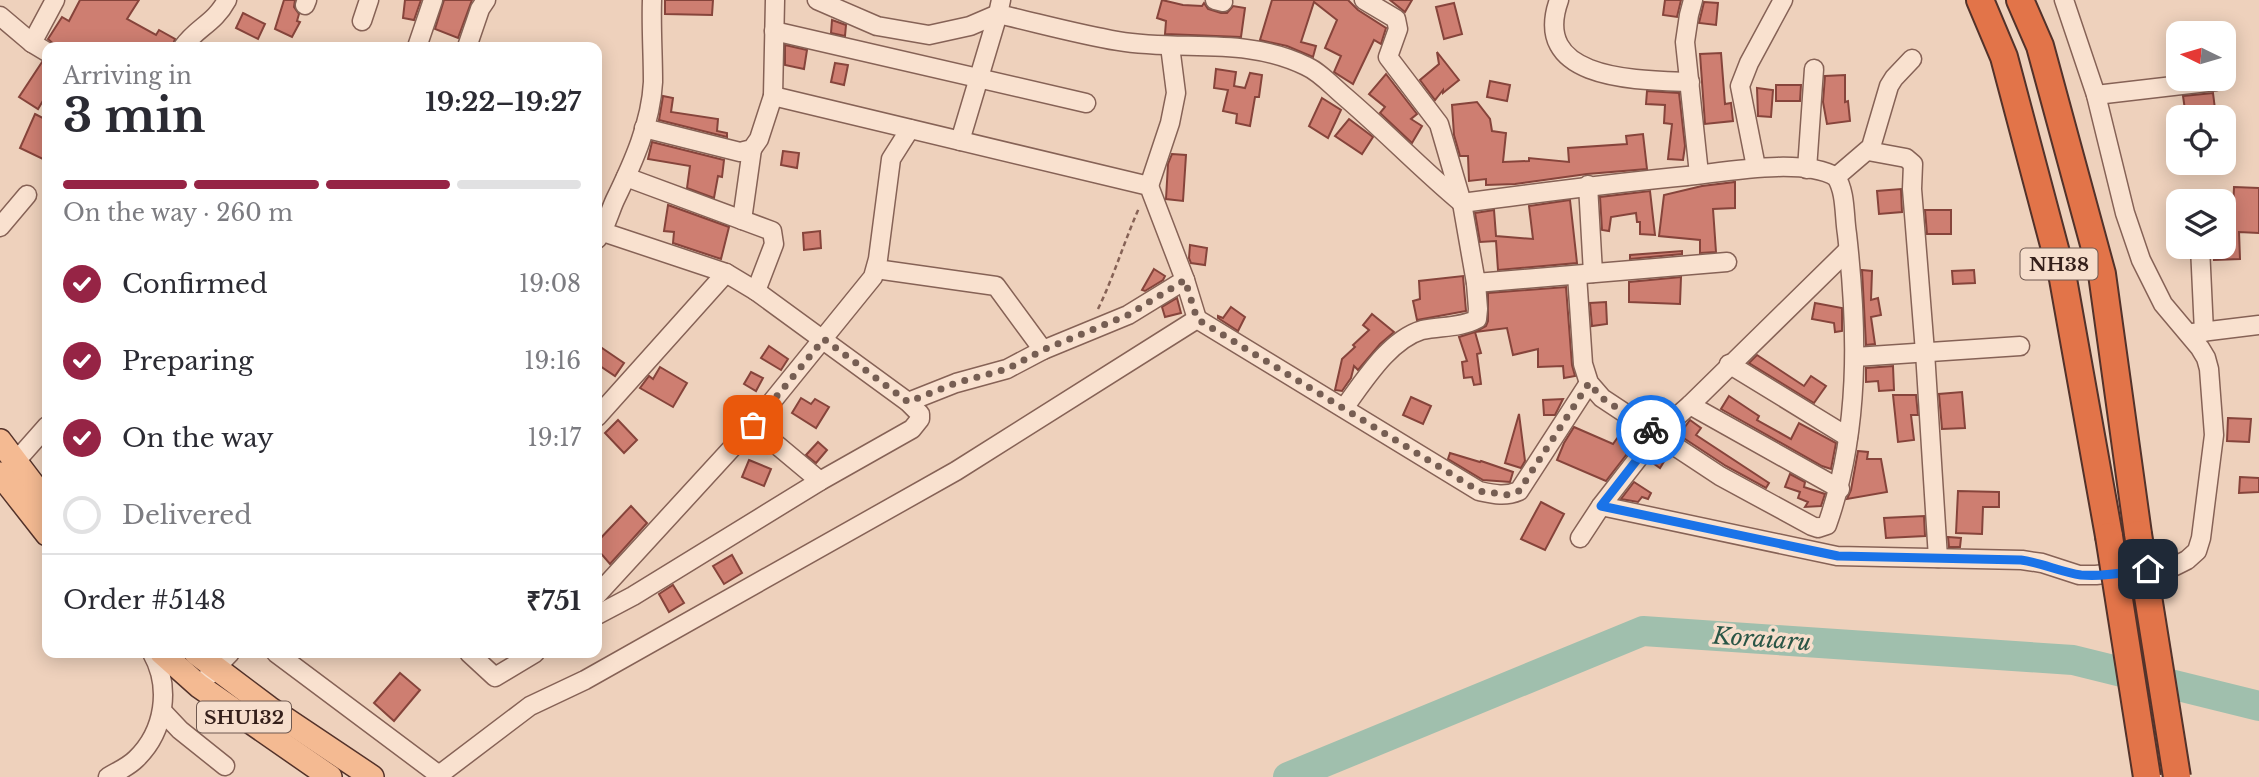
<!DOCTYPE html>
<html lang="en">
<head>
<meta charset="utf-8">
<style>
	:root { --surface:#fff; --page:#f2f2f3; --text:#2b2b33; --muted:#7c7c81; --line:#e1e1e2; --accent:#962445 }
	body { margin:0; font-family:"Libre Baskerville",serif; background:var(--page); color:var(--text); height:100vh; display:flex; flex-direction:column; font-size:26px; white-space:nowrap }
	* { box-sizing:border-box; margin:0 }
	p { font-size:23px; color:var(--muted) }
	.icon { flex:none; width:38px; height:38px; fill:none; stroke:currentColor; stroke-width:2; stroke-linecap:round; stroke-linejoin:round }
	.map { position:relative; flex:1; overflow:hidden }
	.sheet { position:absolute; left:42px; top:42px; width:560px; height:616px; display:flex; flex-direction:column; background:var(--surface); border-radius:14px; box-shadow:0 4px 18px #0003 }
	.sheet>* { flex:none }
	.needle { width:46px; rotate:275deg }
	.controls { position:absolute; left:2166px; top:21px; display:grid; gap:14px }
	.controls a { display:grid; place-items:center; width:70px; height:70px; border-radius:14px; background:var(--surface); box-shadow:0 4px 18px #0003; font-size:35px }
	.pin { position:absolute; display:grid; place-items:center; width:60px; height:60px; color:#fff; margin:-30px; border-radius:14px; box-shadow:0 4px 10px #0006 }
	.courier { position:absolute; display:grid; place-items:center; width:70px; height:70px; margin:-35px; border:5px solid #1a73e8; border-radius:50%; background:#fff; color:#222; box-shadow:0 2px 9px #0007 }
	.head em { font-style:normal; font-weight:800 }
	.head div { display:flex; flex-direction:column-reverse }
	.head { display:flex; align-items:center; justify-content:space-between; height:119px; padding:0 21px }
	h1 { font-size:46px; font-weight:800; line-height:52px }
	.bar { display:grid; grid-template-columns:repeat(4,1fr); gap:10px 7px; align-content:center; height:84px; padding:0 21px }
	.bar i { height:9px; border-radius:5px; background:var(--line) }
	.bar .on { background:var(--accent) }
	.bar p { grid-column:span 4 }
	.line { display:flex; align-items:center; gap:18px; padding:0 21px; border-top:2px solid var(--line) }
	.line div { flex:1 }
	ol { padding:0 21px; list-style:none }
	li { display:flex; align-items:center; gap:21px; height:77px }
	li p { margin-inline-start:auto }
	li .icon { padding:7px; border-radius:50%; background:var(--accent); color:#fff; stroke-width:4 }
	li:last-child { color:var(--muted) }
	li i { width:38px; height:38px; border:4px solid var(--line); border-radius:50% }
	.map>svg:first-child { display:block }
	.lines { fill:none; stroke-linecap:round; stroke-linejoin:round }
	.river { stroke:#a0bfad; stroke-width:30 }
	.building { fill:#ce7e71; stroke:#86443b; stroke-width:2 }
	.minor-casing { stroke:#866256; stroke-width:21 }
	.major-casing { stroke:#53322a; stroke-width:26 }
	.highway-casing { stroke:#53322a; stroke-width:30 }
	.path { stroke:#866256; stroke-width:2.5; stroke-dasharray:5 3.5; stroke-linecap:butt }
	.minor { stroke:#f9e1cf; stroke-width:18 }
	.major { stroke:#f4ba92; stroke-width:23 }
	.highway { stroke:#e27449; stroke-width:26 }
	.highway-bridge-casing { stroke:#53322a; stroke-width:30; stroke-linecap:butt }
	.highway-bridge { stroke:#e27449; stroke-width:26 }
	.done { stroke:#765e53; stroke-width:7; stroke-dasharray:0 12.6 }
	.route { stroke:#1a73e8; stroke-width:9 }
	.labels { text-anchor:middle; stroke-width:7; stroke-linejoin:round; paint-order:stroke }
	.shield { fill:#f6decc; stroke:#6f5950; stroke-width:2 }
	.shield-label { font-size:19px; font-weight:bold; fill:#35201b }
	.water-label { font-size:23px; font-style:italic; fill:#295546; stroke:#f6decc }
</style>
</head>
<body>
<div class="map">
<svg width="2259" height="777" viewBox="0 0 2259 777">
	<rect width="100%" height="100%" fill="#eed1bc"/>
	<g class="lines">
		<polyline class="river" points="1288,777 1643,631 2073,660 2259,706"/>
	</g>
	<g class="building">
		<polygon points="80,0 139,0 127,19 156,35 159,30 175,39 172,47 57,47 48,39 62,17 69,21"/>
		<polygon points="284,0 295,0 294,7 299,14 297,21 300,22 292,37 275,29"/>
		<polygon points="405,0 421,0 414,20 403,18"/>
		<polygon points="444,0 472,0 458,38 435,29"/>
		<polygon points="665,0 713,0 712,15 665,14"/>
		<polygon points="1162,0 1183,5 1202,6 1204,3 1208,9 1221,13 1227,13 1233,6 1245,8 1241,37 1165,34 1166,21 1157,18"/>
		<polygon points="1272,0 1348,0 1358,10 1386,28 1381,44 1374,40 1353,84 1334,72 1341,56 1325,48 1337,20 1314,2 1301,42 1316,46 1313,57 1287,46 1260,40"/>
		<polygon points="1390,0 1412,0 1405,12"/>
		<polygon points="1665,0 1681,0 1677,17 1663,15"/>
		<polygon points="1704,2 1718,3 1716,25 1699,23"/>
		<polygon points="1454,3 1462,34 1444,39 1436,7"/>
		<polygon points="243,13 265,24 258,39 236,28"/>
		<polygon points="832,20 846,25 845,36 831,33"/>
		<polygon points="785,45 807,50 804,69 785,65"/>
		<polygon points="1437,52 1459,80 1443,93 1443,90 1435,100 1420,80 1439,64"/>
		<polygon points="1721,53 1725,104 1731,103 1733,121 1705,124 1700,54"/>
		<polygon points="42,62 47,63 47,94 38,109 19,97"/>
		<polygon points="835,63 848,65 844,85 831,82"/>
		<polygon points="1216,69 1236,72 1234,86 1245,88 1250,73 1262,75 1259,97 1255,97 1250,126 1236,123 1237,114 1223,111 1228,90 1214,88"/>
		<polygon points="1386,74 1417,114 1411,119 1422,126 1412,143 1380,113 1385,107 1369,94"/>
		<polygon points="1845,75 1845,102 1848,101 1850,121 1827,124 1823,102 1825,76"/>
		<polygon points="1490,81 1510,85 1507,101 1487,97"/>
		<polygon points="1776,85 1801,85 1800,101 1776,101"/>
		<polygon points="1757,88 1773,90 1771,117 1758,116"/>
		<polygon points="1647,91 1679,93 1685,146 1683,160 1668,159 1672,124 1664,123 1665,105 1646,104"/>
		<polygon points="2213,93 2216,117 2186,117 2183,96"/>
		<polygon points="663,96 673,98 671,112 718,119 717,131 727,133 727,137 659,120"/>
		<polygon points="1322,98 1341,110 1328,138 1309,126"/>
		<polygon points="1477,102 1490,119 1492,131 1506,133 1503,162 1529,161 1529,158 1569,162 1568,148 1627,144 1626,136 1643,134 1647,169 1587,174 1515,184 1486,185 1486,179 1469,181 1468,156 1460,156 1454,135 1452,105"/>
		<polygon points="35,114 47,120 47,161 20,148"/>
		<polygon points="1349,119 1373,137 1362,154 1335,136"/>
		<polygon points="652,142 724,160 722,177 718,176 714,198 687,188 690,166 648,159"/>
		<polygon points="783,151 799,153 797,168 781,165"/>
		<polygon points="1172,154 1186,155 1183,201 1166,199 1168,164"/>
		<polygon points="1735,182 1735,208 1713,209 1716,252 1700,253 1700,240 1659,236 1664,195 1702,186"/>
		<polygon points="2234,187 2259,188 2259,233 2239,232 2240,259 2214,260 2214,247 2224,247 2224,211 2233,211"/>
		<polygon points="1901,189 1902,212 1879,214 1877,191"/>
		<polygon points="1650,191 1655,235 1640,234 1640,222 1637,222 1636,213 1611,217 1609,231 1602,230 1600,197"/>
		<polygon points="1570,200 1577,263 1498,270 1496,241 1480,242 1475,213 1494,210 1496,236 1533,239 1529,206"/>
		<polygon points="668,205 729,227 721,259 673,243 674,232 664,231"/>
		<polygon points="1925,210 1951,210 1951,234 1927,234"/>
		<polygon points="820,231 821,248 804,250 803,233"/>
		<polygon points="1190,245 1207,248 1205,265 1191,263 1189,258"/>
		<polygon points="1682,251 1682,254 1630,259 1630,255"/>
		<polygon points="1154,269 1165,276 1163,280 1145,291 1142,290"/>
		<polygon points="1862,270 1872,271 1871,300 1878,298 1881,315 1871,317 1875,344 1866,345"/>
		<polygon points="1974,270 1975,283 1953,284 1952,271"/>
		<polygon points="1463,276 1466,311 1417,320 1413,301 1420,299 1419,281"/>
		<polygon points="1681,277 1680,304 1629,302 1629,282"/>
		<polygon points="1566,287 1572,365 1575,376 1564,378 1563,366 1538,367 1538,349 1513,355 1507,328 1475,332 1486,326 1488,321 1488,293"/>
		<polygon points="1177,298 1181,313 1165,317 1162,307"/>
		<polygon points="1606,302 1607,324 1592,326 1590,303"/>
		<polygon points="1815,303 1842,308 1842,331 1835,332 1834,323 1812,319"/>
		<polygon points="1231,307 1245,317 1238,331 1218,318 1218,316 1223,318"/>
		<polygon points="1372,314 1394,332 1380,344 1358,370 1354,366 1351,378 1342,391 1335,390 1342,359 1355,347 1353,345 1369,330 1363,325"/>
		<polygon points="1475,332 1481,353 1477,354 1481,384 1474,385 1472,377 1464,378 1462,362 1467,361 1459,337"/>
		<polygon points="769,346 788,359 781,370 761,358"/>
		<polygon points="602,348 624,363 615,376 597,364 597,356"/>
		<polygon points="1757,355 1804,386 1811,376 1826,386 1814,403 1749,363"/>
		<polygon points="1893,366 1894,390 1879,391 1878,381 1866,382 1866,368"/>
		<polygon points="660,367 687,383 673,407 640,388 649,376 653,379"/>
		<polygon points="751,372 763,378 756,391 744,384"/>
		<polygon points="1962,392 1965,428 1942,429 1939,394"/>
		<polygon points="1893,395 1916,395 1918,415 1911,415 1914,440 1898,442"/>
		<polygon points="1729,396 1759,416 1757,420 1791,439 1799,423 1836,443 1831,469 1822,466 1721,409"/>
		<polygon points="1411,397 1431,406 1423,424 1403,415"/>
		<polygon points="801,398 811,404 815,399 829,407 816,428 792,413"/>
		<polygon points="1563,399 1555,415 1544,415 1543,400"/>
		<polygon points="1519,414 1525,461 1521,468 1505,463"/>
		<polygon points="2228,418 2251,419 2249,442 2227,441"/>
		<polygon points="618,420 637,440 624,453 605,433"/>
		<polygon points="1690,420 1701,428 1696,435 1769,483 1766,488 1726,466 1679,435"/>
		<polygon points="1574,427 1613,444 1625,427 1640,437 1606,481 1557,460 1564,443"/>
		<polygon points="818,442 827,450 816,463 806,455"/>
		<polygon points="1659,450 1668,455 1660,468 1650,461"/>
		<polygon points="1858,451 1868,452 1867,459 1881,459 1887,492 1847,499 1851,490"/>
		<polygon points="1450,453 1480,462 1481,461 1513,472 1510,482 1483,480 1448,459"/>
		<polygon points="749,460 771,469 764,486 742,477"/>
		<polygon points="1790,474 1805,482 1804,487 1825,494 1821,506 1805,507 1808,502 1798,498 1800,492 1785,487"/>
		<polygon points="2240,477 2259,478 2259,492 2239,493"/>
		<polygon points="1634,482 1651,493 1648,499 1642,497 1638,502 1621,499"/>
		<polygon points="1958,491 1999,492 1999,507 1983,507 1982,534 1956,533"/>
		<polygon points="1541,502 1564,514 1545,550 1521,539"/>
		<polygon points="631,506 647,523 610,564 597,549 597,542"/>
		<polygon points="1924,516 1925,536 1886,538 1884,518"/>
		<polygon points="1948,537 1961,538 1960,547 1949,547"/>
		<polygon points="732,555 742,573 724,584 713,566"/>
		<polygon points="673,585 684,603 669,612 659,594"/>
		<polygon points="400,673 420,690 394,721 374,703"/>
	</g>
	<g class="lines">
		<g class="minor-casing">
			<g id="minor">
				<polyline points="817,0 877,26 929,35 970,26 998,14"/>
				<path d="M1001,0L998,14C1038,23 1077,34 1118,41C1182,52 1245,36 1306,66C1320,72 1332,86 1344,96C1384,130 1421,169 1462,203C1537,193 1612,183 1687,176C1725,172 1803,157 1836,177C1846,192 1844,216 1847,234C1858,331 1860,432 1827,525L1818,528L1812,526L1720,476L1602,398L1589,383L1583,364L1577,275"/>
				<polyline points="1215,0 1223,2"/>
				<polyline points="1364,0 1396,19 1398,29 1388,57 1439,124 1462,203 1476,283 1727,262"/>
				<path d="M1559,0C1530,81 1638,80 1690,82"/>
				<polyline points="1693,0 1689,15 1685,42 1699,174"/>
				<polyline points="305,5 307,0"/>
				<polyline points="0,16 32,43 47,52"/>
				<polyline points="362,21 369,0"/>
				<polyline points="774,31 1086,103"/>
				<polyline points="32,43 55,0"/>
				<path d="M183,47C197,27 214,24 227,0"/>
				<polyline points="417,47 433,0"/>
				<polyline points="467,47 480,9 486,0"/>
				<polyline points="2096,95 2216,81"/>
				<polyline points="773,96 1149,186 1185,280 1197,319"/>
				<polyline points="644,128 740,152 752,149 759,139 773,96 775,0"/>
				<polyline points="960,141 998,14"/>
				<polyline points="1868,151 1906,158 1913,164 1912,189 1925,352 1938,558"/>
				<polyline points="1756,167 1740,86 1749,63 1783,0"/>
				<polyline points="1807,169 1814,69"/>
				<polyline points="626,177 772,231 774,244 756,291"/>
				<polyline points="1836,177 1871,147 1889,86 1894,78 1912,59"/>
				<polyline points="1588,185 1593,273"/>
				<polyline points="1149,186 1170,123 1176,93 1170,46"/>
				<polyline points="742,220 752,149"/>
				<polyline points="0,227 27,195"/>
				<path d="M597,239C606,228 609,213 615,200C633,163 651,123 653,82C653,54 651,27 652,0"/>
				<polyline points="2200,247 2204,332"/>
				<polyline points="876,269 996,286 1043,350"/>
				<polyline points="2193,333 2259,325"/>
				<polyline points="1855,357 2020,346"/>
				<polyline points="1729,364 1848,437"/>
				<polyline points="908,402 956,383 1007,369 1043,350 1128,315 1185,280"/>
				<polyline points="1690,405 1840,489"/>
				<path d="M1344,408C1364,381 1389,340 1422,330C1439,326 1461,328 1477,319L1478,309L1476,283"/>
				<polyline points="597,417 726,273"/>
				<polyline points="753,425 820,481"/>
				<polyline points="9,469 47,426"/>
				<polyline points="1601,506 1837,556 2022,560 2042,563 2079,575 2096,575 2175,566 2187,560 2197,551 2201,538 2214,435 2209,369 2206,358 2200,348 2163,304 2141,260 2125,213 2096,95 2064,0"/>
				<polyline points="1580,538 1601,506 1657,434 1690,405 1848,250"/>
				<polyline points="597,595 753,425 873,277 878,259 891,159 910,129"/>
				<polyline points="597,615 633,596 820,481 912,429 920,419 920,414 908,402 756,291 726,273 603,232"/>
				<path d="M276,653L439,775L530,706L585,680L956,471L1197,319L1479,491C1493,494 1505,497 1519,491L1589,383"/>
				<polyline points="469,653 495,677 535,653"/>
				<polyline points="208,676 230,653"/>
				<polyline points="163,712 180,730 225,766"/>
				<path d="M108,777C118,771 128,767 136,759C165,731 171,687 152,653"/>
			</g>
		</g>
		<g class="major-casing">
			<g id="major">
				<polyline points="0,441 47,503"/>
				<polyline points="0,474 47,534"/>
				<polyline points="162,653 199,686 330,777"/>
				<polyline points="196,653 269,708 372,777"/>
			</g>
		</g>
		<g class="highway-casing">
			<g id="highway">
				<polyline points="1980,0 2004,57 2063,279 2109,536"/>
				<polyline points="2020,0 2040,46 2102,274 2138,534"/>
			</g>
		</g>
		<path class="path" d="M1098,309C1114,276 1124,242 1139,208"/>
		<use href="#minor" class="minor"/>
		<use href="#major" class="major"/>
		<use href="#highway" class="highway"/>
		<g class="highway-bridge-casing">
			<g id="highway-bridge">
				<polyline points="2138,534 2177,777"/>
				<polyline points="2109,536 2147,777"/>
			</g>
		</g>
		<use href="#highway-bridge" class="highway-bridge"/>
	</g>
	<g class="lines">
		<polyline class="done" points="753,425 824,339 908,402 956,383 1007,369 1043,350 1128,315 1185,280 1197,319 1479,491 1509,495 1519,491 1589,383 1602,398 1651,430"/>
		<path class="route" d="M1651,430L1657,434L1601,506L1838,556L2021,560C2042,563 2061,572 2081,575C2103,577 2127,572 2148,569"/>
	</g>
	<g class="labels">
		<g class="shield">
			<rect x="2020.5" y="248.5" width="77" height="31" rx="5"/>
			<rect x="197" y="701.5" width="94" height="31" rx="5"/>
		</g>
		<g class="shield-label">
			<text x="2059" y="271">NH38</text>
			<text x="244" y="724">SHU132</text>
		</g>
		<g class="water-label">
			<text transform="translate(1762 639) rotate(4)" y="8">Koraiaru</text>
		</g>
	</g>
</svg>
<div class="controls">
<a><svg class="needle" viewBox="-14 -14 28 28"><path d="M0-13l5 13h-10z" fill="#e53935"/><path d="M0 13l5-13h-10z" fill="#7c7c81"/></svg></a>
<a><svg class="icon" aria-label="locate" viewBox="0 0 24 24"><circle cx="12" cy="12" r="6"/><path d="M12 2v4M12 18v4M2 12h4M18 12h4"/></svg></a>
<a><svg class="icon" aria-label="layers" viewBox="0 0 24 24"><path d="M12 4l9 5-9 5-9-5zM3 14l9 5 9-5"/></svg></a>
</div>
<div class="pin" style="left:753px;top:425px;background:#ea580c"><svg class="icon" aria-label="bag" viewBox="0 0 24 24"><path d="M5 8h14l-1 12H6zM9 8a3 3 0 0 1 6 0"/></svg></div>
<div class="pin" style="left:2148px;top:569px;background:#1f2937"><svg class="icon" aria-label="home" viewBox="0 0 24 24"><path d="M3 11l9-7 9 7M6 9v11h12V9"/></svg></div>
<div class="courier" style="left:1651px;top:430px"><svg class="icon" aria-label="bike" viewBox="0 0 24 24"><circle cx="6" cy="16" r="4"/><circle cx="18" cy="16" r="4"/><path d="M6 16l4-8h5l3 8M10 8l3 8H6M13 5h3"/></svg></div>
<section class="sheet">
<div class="head"><div><h1>3 min</h1><p>Arriving in</p></div><em>19:22–19:27</em></div>
<div class="bar"><i class="on"></i><i class="on"></i><i class="on"></i><i></i><p>On the way · 260 m</p></div>
<ol>
<li><svg class="icon" aria-label="check" viewBox="0 0 24 24"><path d="M5 12l5 5 9-10"/></svg>Confirmed<p>19:08</p></li>
<li><svg class="icon" aria-label="check" viewBox="0 0 24 24"><path d="M5 12l5 5 9-10"/></svg>Preparing<p>19:16</p></li>
<li><svg class="icon" aria-label="check" viewBox="0 0 24 24"><path d="M5 12l5 5 9-10"/></svg>On the way<p>19:17</p></li>
<li><i></i>Delivered</li>
</ol>
<div class="line" style="height:91px"><div>Order #5148</div><b>₹751</b></div>
</section>
</div>
</body>
</html>
